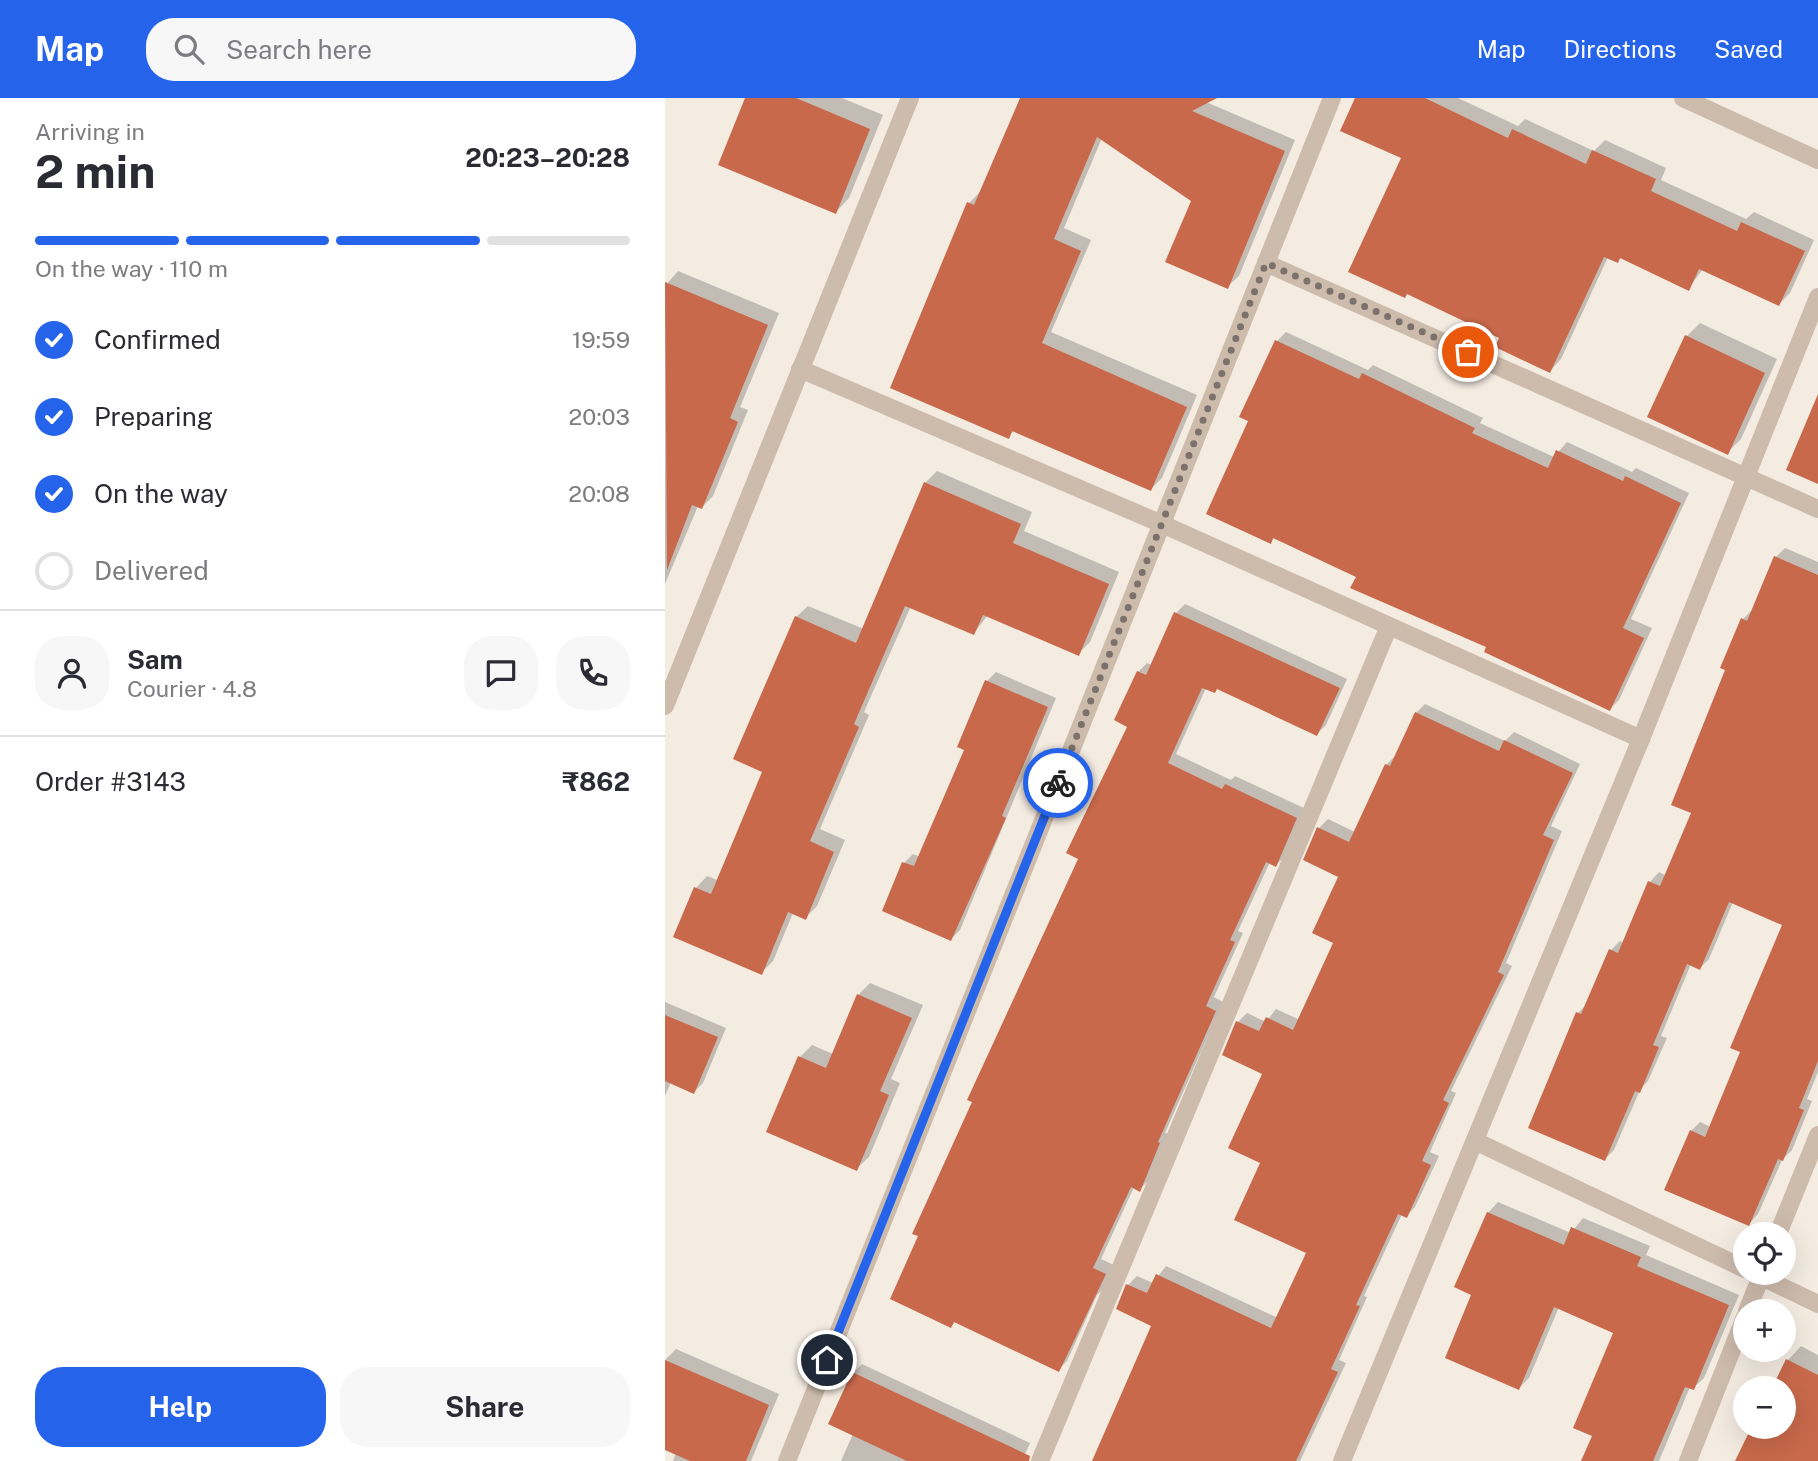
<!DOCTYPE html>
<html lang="en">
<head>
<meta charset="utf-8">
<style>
	:root { --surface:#fff; --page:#f7f7f7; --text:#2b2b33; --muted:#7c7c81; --line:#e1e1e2; --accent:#2563eb }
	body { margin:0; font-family:"Public Sans",sans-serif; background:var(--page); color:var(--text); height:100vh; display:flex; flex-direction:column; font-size:26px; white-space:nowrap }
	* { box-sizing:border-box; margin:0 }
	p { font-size:23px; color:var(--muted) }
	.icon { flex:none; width:38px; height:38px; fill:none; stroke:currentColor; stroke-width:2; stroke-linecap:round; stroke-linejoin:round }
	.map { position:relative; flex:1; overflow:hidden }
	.panel { display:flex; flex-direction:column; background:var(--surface); width:665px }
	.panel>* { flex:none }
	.buttons { position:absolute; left:1068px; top:1124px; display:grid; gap:14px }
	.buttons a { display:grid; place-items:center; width:63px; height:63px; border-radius:50%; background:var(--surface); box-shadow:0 7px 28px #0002; font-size:35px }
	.pin { position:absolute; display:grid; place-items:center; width:60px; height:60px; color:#fff; margin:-30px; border:4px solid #fff; border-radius:50%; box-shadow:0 2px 7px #0007 }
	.courier { position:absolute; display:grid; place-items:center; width:70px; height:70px; margin:-35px; border:5px solid #2563eb; border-radius:50%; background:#fff; color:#222; box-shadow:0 2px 9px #0007 }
	.overview em { font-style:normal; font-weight:700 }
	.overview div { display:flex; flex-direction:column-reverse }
	.overview { display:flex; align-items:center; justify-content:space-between; height:119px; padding:0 35px }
	h1 { font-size:46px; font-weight:700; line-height:52px }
	.bar { display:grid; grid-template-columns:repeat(4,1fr); gap:10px 7px; align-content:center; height:84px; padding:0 35px }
	.bar i { height:9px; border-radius:5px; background:var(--line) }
	.bar .selected { background:var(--accent) }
	.bar p { grid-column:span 4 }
	.line { display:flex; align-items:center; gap:18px; padding:0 35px; border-top:2px solid var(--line) }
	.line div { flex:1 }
	.round { display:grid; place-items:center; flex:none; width:74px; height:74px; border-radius:28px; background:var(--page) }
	ol { padding:0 35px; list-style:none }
	li { display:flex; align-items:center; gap:21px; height:77px }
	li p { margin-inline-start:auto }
	li .icon { padding:7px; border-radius:50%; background:var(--accent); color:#fff; stroke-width:4 }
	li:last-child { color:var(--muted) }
	li i { width:38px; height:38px; border:4px solid var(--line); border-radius:50% }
	.button { display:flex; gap:14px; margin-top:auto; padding:14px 35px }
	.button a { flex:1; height:80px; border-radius:28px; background:var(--accent); color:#fff; font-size:28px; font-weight:700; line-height:80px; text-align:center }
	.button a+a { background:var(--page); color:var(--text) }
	header { display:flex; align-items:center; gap:42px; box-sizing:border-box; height:98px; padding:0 35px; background:var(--accent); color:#fff }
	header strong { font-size:33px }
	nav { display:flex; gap:38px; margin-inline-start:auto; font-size:24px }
	.search { width:490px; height:63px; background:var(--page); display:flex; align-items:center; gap:18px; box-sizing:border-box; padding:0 24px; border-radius:28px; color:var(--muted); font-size:26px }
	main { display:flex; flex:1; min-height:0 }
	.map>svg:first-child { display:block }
	.shadow { fill:#0003 }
	.building { fill:#c8694b }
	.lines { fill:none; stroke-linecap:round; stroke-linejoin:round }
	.minor { stroke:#cdbbac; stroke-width:18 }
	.done { stroke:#7c716b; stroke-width:7; stroke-dasharray:0 12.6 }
	.route { stroke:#2563eb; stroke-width:9 }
</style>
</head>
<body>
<header>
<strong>Map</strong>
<div class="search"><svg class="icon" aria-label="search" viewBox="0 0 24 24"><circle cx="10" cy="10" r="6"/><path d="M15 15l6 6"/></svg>Search here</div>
<nav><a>Map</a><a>Directions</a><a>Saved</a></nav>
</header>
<main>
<section class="panel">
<div class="overview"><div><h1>2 min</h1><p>Arriving in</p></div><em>20:23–20:28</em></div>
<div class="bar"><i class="selected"></i><i class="selected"></i><i class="selected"></i><i></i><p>On the way · 110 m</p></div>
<ol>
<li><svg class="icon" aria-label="check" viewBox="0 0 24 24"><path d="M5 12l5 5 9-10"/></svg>Confirmed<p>19:59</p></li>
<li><svg class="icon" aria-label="check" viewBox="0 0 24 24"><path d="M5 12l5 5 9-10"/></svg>Preparing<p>20:03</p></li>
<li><svg class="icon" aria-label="check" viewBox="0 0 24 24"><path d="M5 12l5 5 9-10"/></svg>On the way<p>20:08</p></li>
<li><i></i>Delivered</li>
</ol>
<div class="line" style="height:126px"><a class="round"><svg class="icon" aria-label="person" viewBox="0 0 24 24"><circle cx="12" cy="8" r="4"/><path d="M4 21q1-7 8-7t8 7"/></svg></a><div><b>Sam</b><p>Courier · 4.8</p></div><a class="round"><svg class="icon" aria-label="chat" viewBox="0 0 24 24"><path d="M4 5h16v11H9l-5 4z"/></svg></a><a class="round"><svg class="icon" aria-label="phone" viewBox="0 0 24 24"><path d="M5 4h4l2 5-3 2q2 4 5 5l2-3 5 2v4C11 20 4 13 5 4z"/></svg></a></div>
<div class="line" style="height:91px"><div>Order #3143</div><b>₹862</b></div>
<div class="button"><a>Help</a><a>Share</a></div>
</section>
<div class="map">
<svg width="1153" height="1363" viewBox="0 0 1153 1363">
	<rect width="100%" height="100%" fill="#f4ebe1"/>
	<g class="shadow">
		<polygon points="82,0 177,0 218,17 184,100 171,114"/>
		<polygon points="365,0 548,0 541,4 630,42 574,178 562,189 528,103 437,40 399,130 426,142 386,234 532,297 497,380 486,391 350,332 343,339 304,105 315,94"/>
		<polygon points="692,0 793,0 853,28 860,21 929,53 940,42 1001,70 996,82 1081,121 1089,114 1149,142 1125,195 1114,206 1038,171 1023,191 957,159 952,163 943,159 896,261 885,273 836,239 738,59"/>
		<polygon points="13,173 114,215 75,309 83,312 48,398 37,409 33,408 0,486 0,188"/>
		<polygon points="1035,225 1112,261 1076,341 1062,355 1022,238"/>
		<polygon points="621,234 703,272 708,267 818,320 815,325 889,359 902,344 967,374 971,370 1024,395 966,521 987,530 954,602 945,611 693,478 610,439 605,444 585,323 612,243"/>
		<polygon points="272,373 367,414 359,433 454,474 425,544 413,556 323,517 309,535 246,508 199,614 204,617 155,731 180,742 152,808 140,820 128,815 108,863 96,875 31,790 42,778 52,782 99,673 131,519 143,508 199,531 260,385"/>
		<polygon points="1120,450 1153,464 1153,974 1142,1001 1147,1003 1127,1052 1117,1062 1093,1116 1084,1126 1026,1033 1035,1024 1046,1029 1078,953 1120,826 1068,804 1044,861 1035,870 1026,866 996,938 1002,940 983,983 975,992 949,1052 940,1061 913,915 922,906 946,852 955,843 959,845 985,784 994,774 1002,778 1028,715 1078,521 1087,512 1111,459"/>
		<polygon points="520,506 682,581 661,627 652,636 553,589 541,590 511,656 566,682 570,678 639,710 620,758 611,767 605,764 573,833 578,835 549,899 558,904 500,1035 503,1036 484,1082 475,1091 469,1089 436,1161 449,1167 439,1191 432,1197 402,1263 393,1272 291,1223 286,1228 415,760 465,628 451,621 473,574 482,565 487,567 511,515"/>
		<polygon points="331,574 391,600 295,832 286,841 219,812 239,765 248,756 255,759 301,651 322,583"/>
		<polygon points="760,606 840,643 849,634 915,666 886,728 897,733 841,865 847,868 786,993 791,995 765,1054 774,1058 750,1109 741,1118 737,1116 699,1198 702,1199 674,1262 681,1265 635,1363 429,1363 488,1227 453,1210 463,1187 472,1178 488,1185 501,1168 613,1220 643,1154 598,1064 599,975 559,956 573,924 582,915 601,924 611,911 635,922 671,845 675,778 654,730 663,721 690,734 721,667 730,658 751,615"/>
		<polygon points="205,885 258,907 226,981 235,985 204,1059 191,1071 135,959 147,947 168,956 193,897"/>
		<polygon points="0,904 61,930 38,985 29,994 6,984 0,998"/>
		<polygon points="833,1104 906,1135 918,1120 985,1148 981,1157 1074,1197 1039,1280 1028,1290 1025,1289 994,1363 918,1363 929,1337 950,1234 894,1209 864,1280 854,1290 808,1196 823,1115"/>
		<polygon points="1136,1248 1153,1257 1153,1363 1072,1363 1118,1328 1118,1290 1109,1290 1123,1262"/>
		<polygon points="11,1251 114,1296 86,1363 8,1363 11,1355 0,1350 0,1262"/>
		<polygon points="197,1266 365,1345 357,1363 176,1363 188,1336 188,1275"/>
	</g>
	<g class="building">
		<polygon points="80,0 131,0 205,31 171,116 53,67"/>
		<polygon points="355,0 552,0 527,13 620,53 563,191 500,164 526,103 432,39 389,141 416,153 377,245 522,309 486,393 347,333 344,341 225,290 302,104 309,107"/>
		<polygon points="690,0 760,0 843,40 847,31 921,66 927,52 991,81 986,93 1072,133 1076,124 1140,153 1114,208 1034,171 1024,193 955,160 953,165 939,159 885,275 830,249 834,240 742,196 740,200 683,174 736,60 675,33"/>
		<polygon points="0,184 103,227 65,320 73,324 37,411 27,407 2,472"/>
		<polygon points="1020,237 1100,275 1063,357 982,319"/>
		<polygon points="610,242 694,281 697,275 810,330 807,335 883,370 891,352 958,383 960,378 1016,405 958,530 979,540 945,613 819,554 821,549 685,490 691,479 608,440 606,446 541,416 583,323 574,319"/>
		<polygon points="1153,296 1153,386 1121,372"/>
		<polygon points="259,384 356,426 348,445 444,486 414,558 318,517 309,537 240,508 189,626 194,629 145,743 169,754 141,822 123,814 97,877 8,839 29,789 46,796 97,674 68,661 130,518 191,545"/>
		<polygon points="1109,458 1153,477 1153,963 1134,1010 1139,1012 1118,1063 1113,1061 1084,1128 999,1092 1025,1032 1040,1039 1075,954 1065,950 1117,827 1064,804 1035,872 1022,866 988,947 994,949 975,995 970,993 940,1063 863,1030 911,914 916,916 944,851 953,855 983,783 995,788 1026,715 1006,707 1060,572 1055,570 1076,520 1082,523"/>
		<polygon points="509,514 675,590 652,638 552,591 550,595 537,590 503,665 557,691 560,686 632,720 611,769 601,764 565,842 570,844 541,908 551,913 493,1044 495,1045 475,1094 466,1089 428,1170 441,1176 394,1274 289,1224 286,1230 225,1201 253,1138 247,1136 307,1004 302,1002 413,761 401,755 462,629 449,622 472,573 481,577"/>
		<polygon points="320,582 383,609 337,718 341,720 286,843 217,813 237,764 249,768 299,652 292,649"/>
		<polygon points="750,614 834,653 839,642 908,675 878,737 889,742 833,874 839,877 778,1002 784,1005 757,1063 766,1067 742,1120 733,1116 691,1207 695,1208 666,1271 673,1274 631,1363 427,1363 486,1228 451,1211 461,1186 482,1195 491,1176 606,1230 641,1155 569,1122 595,1065 563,1050 597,976 557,957 571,923 594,933 601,919 628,932 668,845 647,835 673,779 638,762 652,729 684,744 720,666 725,668"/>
		<polygon points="192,896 247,920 215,993 224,997 192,1073 101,1034 133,958 161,970"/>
		<polygon points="0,917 53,939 29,996 0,983"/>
		<polygon points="822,1114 899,1147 906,1129 976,1159 972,1168 1064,1207 1029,1292 1020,1289 988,1363 916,1363 927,1338 908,1330 948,1235 889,1209 854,1292 780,1260 806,1197 789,1189"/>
		<polygon points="1121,1261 1153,1277 1153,1363 1070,1363 1087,1328 1118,1328 1118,1290 1107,1290"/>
		<polygon points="0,1262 104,1307 81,1363 25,1363 0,1352"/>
		<polygon points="187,1274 365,1358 364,1363 242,1363 163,1326"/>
	</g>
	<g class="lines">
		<g class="minor">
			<polyline points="1018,0 1153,62"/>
			<polyline points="601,165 1153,411"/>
			<polyline points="135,271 497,426 976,641 1153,199"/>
			<polyline points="0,608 245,0"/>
			<polyline points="810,1043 1080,1171"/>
			<polyline points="1113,1136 1153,1037"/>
			<polyline points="1086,1174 1153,1206"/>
			<polyline points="1082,1213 1098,1174"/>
			<polyline points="122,1363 667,0"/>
			<polyline points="375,1363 724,528"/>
			<polyline points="677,1363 976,641"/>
			<polyline points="1023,1363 1080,1219"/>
		</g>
	</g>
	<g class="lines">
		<polyline class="done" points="393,685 601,165 803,254"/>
		<polyline class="route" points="162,1262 393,685"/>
	</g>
</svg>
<div class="buttons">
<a><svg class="icon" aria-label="locate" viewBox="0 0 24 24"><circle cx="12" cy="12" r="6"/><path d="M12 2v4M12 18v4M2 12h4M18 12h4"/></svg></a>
<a>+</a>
<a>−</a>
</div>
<div class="pin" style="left:803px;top:254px;background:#ea580c"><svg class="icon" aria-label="bag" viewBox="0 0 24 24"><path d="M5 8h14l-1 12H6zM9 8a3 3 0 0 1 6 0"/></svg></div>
<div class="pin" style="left:162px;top:1262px;background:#1f2937"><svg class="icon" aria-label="home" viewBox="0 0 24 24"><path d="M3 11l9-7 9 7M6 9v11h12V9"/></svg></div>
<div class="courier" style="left:393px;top:685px"><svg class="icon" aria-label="bike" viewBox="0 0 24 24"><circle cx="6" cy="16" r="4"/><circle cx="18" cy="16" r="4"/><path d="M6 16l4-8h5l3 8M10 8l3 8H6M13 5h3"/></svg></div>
</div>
</main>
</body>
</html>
